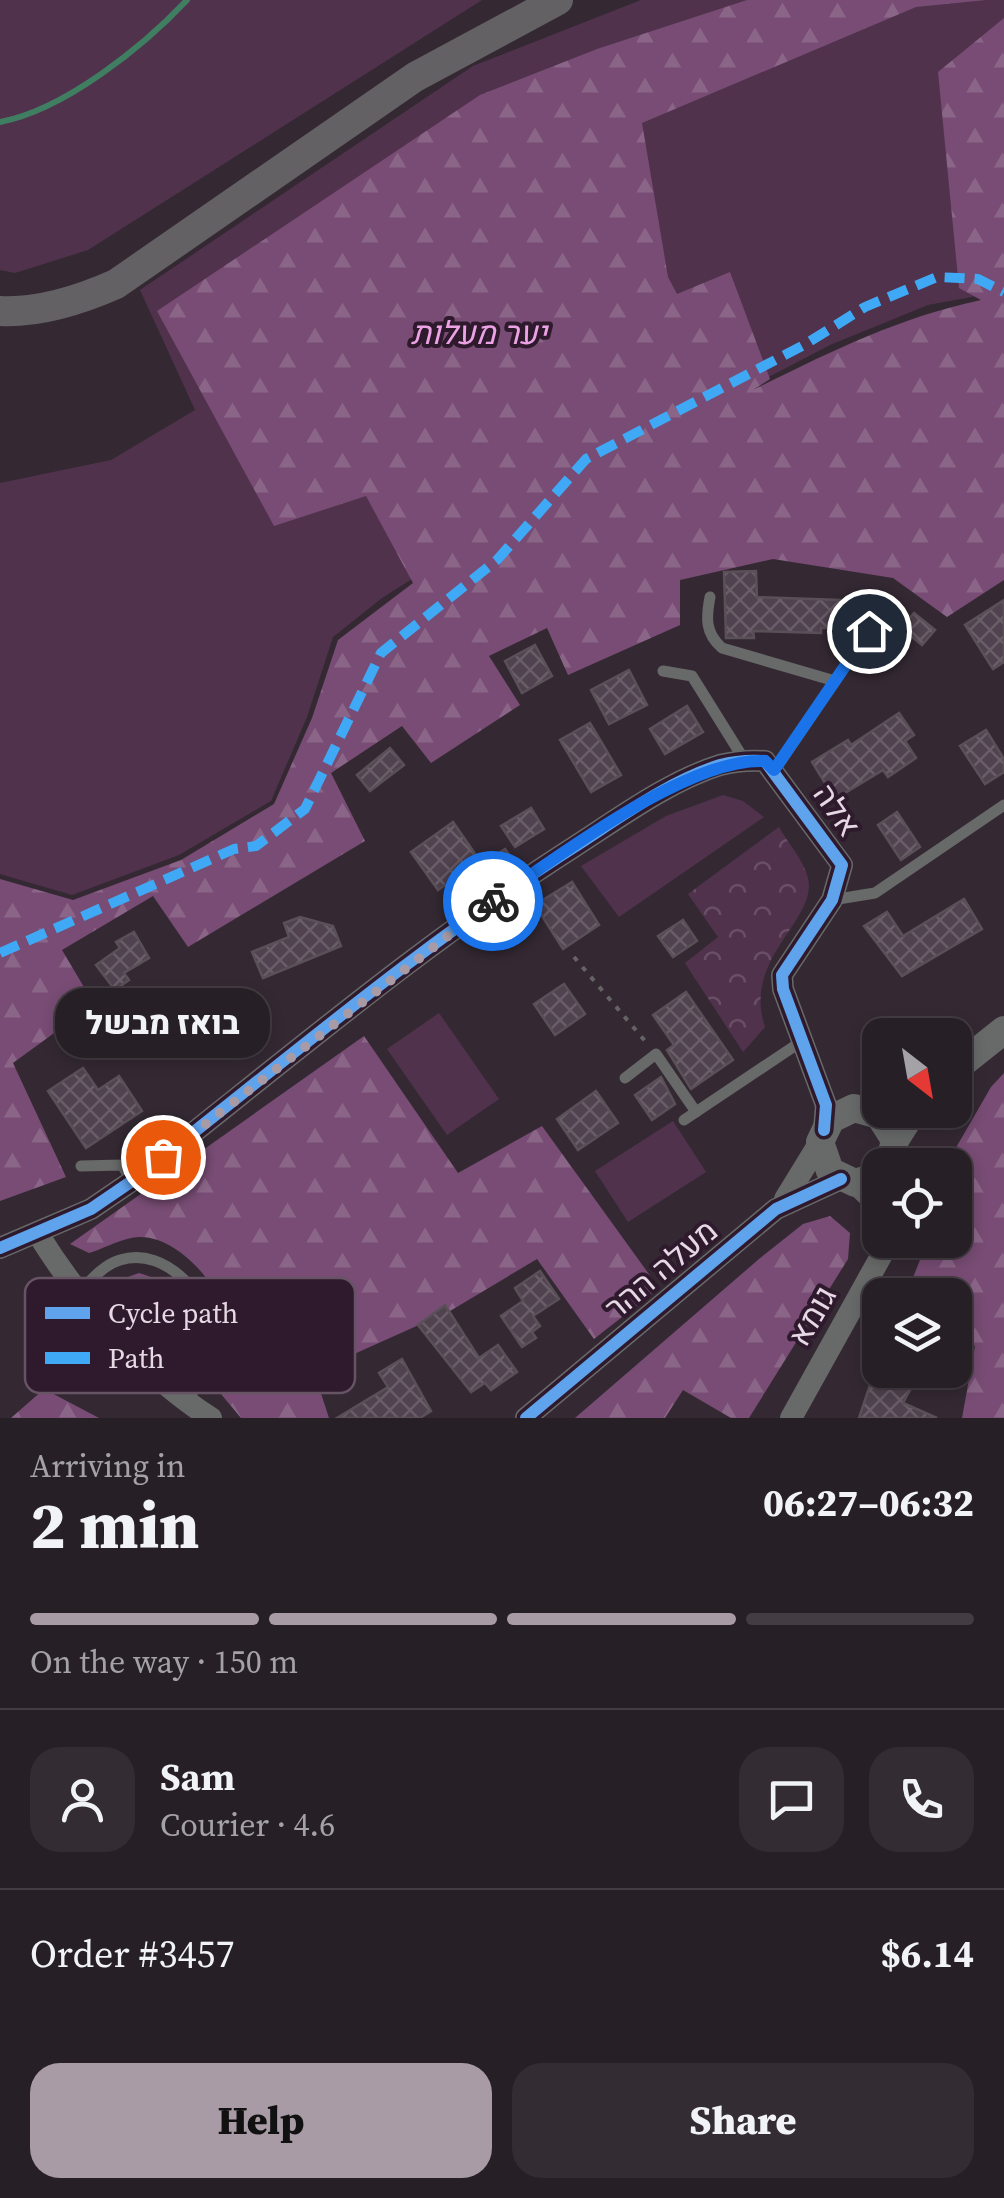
<!DOCTYPE html>
<html lang="en">
<head>
<meta charset="utf-8">
<style>
	:root { --surface:#271f26; --page:#332c32; --text:#f1f3f6; --muted:#a4a2a7; --line:#433d43; --accent:#a89ba6 }
	body { margin:0; font-family:"Source Serif 4",Heebo,serif; background:var(--page); color:var(--text); height:100vh; display:flex; flex-direction:column; font-size:38px; white-space:nowrap }
	* { box-sizing:border-box; margin:0 }
	p { font-size:32px; color:var(--muted) }
	.icon { flex:none; width:55px; height:55px; fill:none; stroke:currentColor; stroke-width:2; stroke-linecap:round; stroke-linejoin:round }
	.map { position:relative; height:1418px; overflow:hidden }
	.panel { display:flex; flex-direction:column; background:var(--surface); flex:1 }
	.panel>* { flex:none }
	.needle { width:65px; rotate:149deg }
	.buttons { position:absolute; left:862px; top:1018px; display:grid; gap:20px }
	.buttons a { display:grid; place-items:center; width:110px; height:110px; border-radius:20px; background:var(--surface); box-shadow:0 5px 15px #0003,0 0 0 2px var(--line); font-size:50px }
	.pin { position:absolute; display:grid; place-items:center; width:85px; height:85px; color:#fff; margin:-42px; border:5px solid #fff; border-radius:50%; box-shadow:0 2px 10px #0007 }
	.courier { position:absolute; display:grid; place-items:center; width:100px; height:100px; margin:-50px; border:8px solid #1a73e8; border-radius:50%; background:#fff; color:#222; box-shadow:0 2px 12px #0007 }
	.bubble { position:absolute; height:70px; border-radius:30px; background:var(--surface); box-shadow:0 5px 15px #0003,0 0 0 2px var(--line); font-size:32px; font-weight:800; line-height:70px; text-align:center }
	.headline em { font-style:normal; font-weight:800 }
	.headline div { display:flex; flex-direction:column-reverse }
	.headline { display:flex; align-items:center; justify-content:space-between; height:170px; padding:0 30px }
	h1 { font-size:65px; font-weight:800; line-height:75px }
	.bar { display:grid; grid-template-columns:repeat(4,1fr); gap:15px 10px; align-content:center; height:120px; padding:0 30px }
	.bar i { height:12px; border-radius:8px; background:var(--line) }
	.bar .active { background:var(--accent) }
	.bar p { grid-column:span 4 }
	.line { display:flex; align-items:center; gap:25px; padding:0 30px; border-top:2px solid var(--line) }
	.line div { flex:1 }
	.round { display:grid; place-items:center; flex:none; width:105px; height:105px; border-radius:30px; background:var(--page) }
	.primary-button { display:flex; gap:20px; margin-top:auto; padding:20px 30px }
	.primary-button a { flex:1; height:115px; border-radius:30px; background:var(--accent); color:#111; font-size:40px; font-weight:800; line-height:115px; text-align:center }
	.primary-button a+a { background:var(--page); color:var(--text) }
	.map>svg:first-child { display:block }
	.grass { fill:#50324d }
	.forest { fill:url(#forest-firs) }
	.park { fill:url(#park-crowns) }
	.lines { fill:none; stroke-linecap:round; stroke-linejoin:round }
	.stream { stroke:#3f7e60; stroke-width:6 }
	.building { fill:url(#building-cross-hatch); stroke:#5a5058; stroke-width:2.5 }
	.path { stroke:#666365; stroke-width:4; stroke-dasharray:5 8; stroke-linecap:butt }
	.service { stroke:#686a69; stroke-width:11 }
	.minor { stroke:#686a69; stroke-width:22 }
	.tertiary { stroke:#686a69; stroke-width:28 }
	.secondary { stroke:#636163; stroke-width:30 }
	.quiet { stroke:#3fa9f5; stroke-width:10; stroke-dasharray:20 10; stroke-linecap:butt }
	.cycleway-casing { stroke:#2f1a2d; stroke-width:19 }
	.cycleway { stroke:#60a3ed; stroke-width:12 }
	.done { stroke:#a89ba6; stroke-width:10; stroke-dasharray:0 18 }
	.route { stroke:#1a73e8; stroke-width:12 }
	.labels { text-anchor:middle; stroke-width:8; stroke-linejoin:round; paint-order:stroke }
	.park-label { font-size:32px; font-style:italic; fill:#eca3e5; stroke:#2f1a2d }
	.street-label { font-size:32px; fill:#e6d8e4; stroke:#2f1a2d }
	.key { fill:#2f1a2d; stroke:#665364; stroke-width:2.5 }
	.key-label { font-size:28px; fill:#e6d8e4 }
</style>
</head>
<body>
<div class="map">
<svg width="1004" height="1418" viewBox="0 0 1004 1418">
	<defs>
		<pattern id="forest-firs" width="22" height="20" patternUnits="userSpaceOnUse" patternTransform="scale(2.5)"><rect width="22" height="20" fill="#784c74"/><path d="M5 1l3.5 6h-7zM16 11l3.5 6h-7z" fill="#8b6588"/></pattern>
		<pattern id="park-crowns" width="20" height="18" patternUnits="userSpaceOnUse" patternTransform="scale(2.5)"><rect width="20" height="18" fill="#50324d"/><path d="M2 6a3 3 0 1 1 6 0M12 15a3 3 0 1 1 6 0" fill="none" stroke="#694f66"/></pattern>
		<pattern id="building-cross-hatch" width="8" height="8" patternUnits="userSpaceOnUse" patternTransform="scale(2.5)"><rect width="8" height="8" fill="#50424f"/><path d="M0 0l8 8M0 8l8-8" fill="none" stroke="#695d68"/></pattern>
	</defs>
	<rect width="100%" height="100%" fill="#342933"/>
	<g class="grass">
		<polygon points="0,0 482,0 88,250 15,273 0,270"/>
		<polygon points="641,0 1004,0 1004,291 928,305 830,345 549,492 382,598 333,637 307,717 271,801 179,855 72,895 0,874 0,483 111,460 195,410 140,290 473,66"/>
		<polygon points="723,795 743,801 764,817 619,917 581,866 666,816"/>
		<polygon points="439,1013 499,1099 447,1135 387,1049"/>
		<polygon points="673,1121 706,1172 628,1222 595,1171"/>
	</g>
	<g class="forest">
		<path d="M747,0H986L916,7L642,123L668,277L677,294L730,272L770,379L753,390C830,352 897,318 981,300L959,288L938,72L1004,18V580L947,617L893,578L773,559L680,580V625L568,675L547,628L489,656L520,705L431,763L402,726L331,773L365,841L188,947L153,896L62,950L94,1004L13,1063L66,1177L0,1201V879L73,900L181,860L274,804L312,718L338,640L413,583L366,496L274,526L157,311L480,95L597,49Z"/>
		<path d="M364,1036L458,1173L542,1126L659,1288L594,1339L537,1259L450,1311L314,1372L329,1418H241L221,1394C225,1380 232,1364 233,1349C237,1306 187,1238 141,1237C126,1236 103,1249 89,1253L70,1244Z"/>
		<polygon points="1004,1073 1004,1418 962,1418 975,1346 955,1335 955,1295 906,1295 928,1240 955,1240 955,1165 946,1165 991,1087"/>
		<polygon points="830,1216 850,1233 848,1259 749,1418 731,1418 683,1390 665,1418 575,1418 759,1259 803,1224"/>
		<path d="M139,1273C189,1287 205,1332 184,1376L100,1297L114,1282Z"/>
		<polygon points="44,1389 99,1418 11,1418"/>
	</g>
	<path class="park" d="M779,827C787,842 802,858 807,875C822,918 741,956 765,1027L743,1052L685,963L718,937L688,894Z"/>
	<g class="lines">
		<path class="stream" d="M0,122C64,110 143,47 187,0"/>
	</g>
	<g class="building">
		<polygon points="756,571 757,597 840,600 839,628 821,628 821,633 753,631 754,638 726,638 724,572"/>
		<polygon points="1004,600 1004,662 993,669 965,625"/>
		<polygon points="914,613 935,630 922,645 901,628"/>
		<polygon points="535,645 552,676 522,693 505,661"/>
		<polygon points="629,670 647,705 609,724 591,690"/>
		<polygon points="687,706 703,732 665,754 650,729"/>
		<polygon points="899,713 914,735 905,741 916,758 888,777 883,770 835,799 812,762 848,740 851,745"/>
		<polygon points="590,723 621,775 591,792 560,740"/>
		<polygon points="986,730 1004,759 1004,772 985,784 960,746"/>
		<polygon points="390,748 404,765 370,791 357,775"/>
		<polygon points="531,808 544,829 515,847 501,826"/>
		<polygon points="897,812 920,847 901,860 878,825"/>
		<polygon points="453,822 480,861 438,890 411,852"/>
		<polygon points="505,849 517,866 494,882 482,864"/>
		<polygon points="572,882 599,925 563,949 535,905"/>
		<polygon points="964,899 982,929 902,976 864,926 887,912 903,936"/>
		<polygon points="300,917 333,926 341,946 263,978 252,952 289,937 284,923"/>
		<polygon points="683,920 697,941 673,957 658,936"/>
		<polygon points="134,932 149,958 124,973 129,980 115,990 96,965 120,948 116,942"/>
		<polygon points="564,984 585,1014 555,1035 534,1004"/>
		<polygon points="206,990 234,1039 202,1058 189,1037 170,1047 154,1021"/>
		<polygon points="686,992 733,1060 691,1089 667,1050 674,1045 653,1015"/>
		<polygon points="83,1068 98,1090 119,1076 142,1111 86,1148 48,1091"/>
		<polygon points="661,1077 675,1104 652,1120 635,1095"/>
		<polygon points="596,1091 618,1123 578,1150 557,1119"/>
		<polygon points="540,1271 559,1299 533,1316 540,1326 532,1332 536,1338 522,1347 501,1316 523,1301 515,1288"/>
		<polygon points="445,1305 479,1358 498,1345 517,1372 491,1390 485,1383 471,1392 418,1325"/>
		<polygon points="402,1359 431,1411 420,1418 337,1418 388,1387 379,1373"/>
		<polygon points="875,1370 921,1370 903,1403 937,1418 859,1418"/>
	</g>
	<g class="lines">
		<polyline class="path" points="574,957 645,1041"/>
		<g class="service">
			<path d="M710,597C706,618 705,633 722,648L835,681"/>
			<polyline points="663,671 692,676 745,761"/>
			<polyline points="774,771 869,631"/>
			<polyline points="832,900 875,893 1004,805"/>
			<polyline points="625,1078 656,1054 696,1112"/>
			<polyline points="684,1120 805,1039"/>
			<polyline points="81,1166 122,1165 132,1181"/>
			<path d="M78,1294C90,1281 103,1265 120,1260C167,1245 213,1300 212,1343C211,1364 199,1384 187,1400"/>
		</g>
		<g class="minor">
			<polyline points="855,1183 880,1207"/>
			<polyline points="785,1199 820,1142"/>
			<path d="M38,1234C81,1303 142,1374 211,1418"/>
			<path d="M0,1248L91,1209L132,1181C278,1067 419,946 574,847C619,818 669,781 720,765C735,761 750,760 765,761L842,865L832,900L782,975L783,989L826,1105L824,1130"/>
			<polyline points="526,1418 776,1209 841,1179"/>
			<polyline points="791,1418 890,1240"/>
		</g>
		<g class="tertiary">
			<polyline points="955,1069 1004,1030"/>
			<polyline points="895,1140 914,1110"/>
			<polyline points="880,1175 855,1183 830,1171 820,1142 831,1119 854,1108 879,1115 895,1140 889,1165"/>
		</g>
		<path class="secondary" d="M0,311C40,313 80,300 116,284L415,77L558,0"/>
		<polyline class="quiet" points="0,953 234,849 256,846 305,809 381,653 497,560 586,459 804,345 865,307 937,277 978,279 1004,292"/>
		<g class="cycleway-casing">
			<g id="cycleway">
				<path d="M0,1248L91,1209L132,1181C278,1067 419,946 574,847C619,818 669,781 720,765C735,761 750,760 765,761L842,865L832,900L782,975L783,989L826,1105L824,1130"/>
				<polyline points="526,1418 776,1209 841,1179"/>
			</g>
		</g>
		<use href="#cycleway" class="cycleway"/>
	</g>
	<g class="lines">
		<polyline class="done" points="163,1157 493,901"/>
		<path class="route" d="M493,901C558,857 688,757 765,761L774,770L869,631"/>
	</g>
	<g class="labels">
		<g class="park-label">
			<text x="479" y="344">יער מעלות</text>
		</g>
		<g class="street-label">
			<text transform="translate(837 810) rotate(55)" y="11">אלה</text>
			<text transform="translate(661 1269) rotate(-40)" y="11">מעלה ההר</text>
			<text transform="translate(812 1316) rotate(-60)" y="11">גומא</text>
		</g>
	</g>
	<rect x="25" y="1278" width="330" height="115" rx="15" class="key"/>
	<rect x="45" y="1307" width="45" height="12" fill="#60a3ed"/>
	<rect x="45" y="1352" width="45" height="12" fill="#3fa9f5"/>
	<g class="key-label">
		<text x="108" y="1323">Cycle path</text>
		<text x="108" y="1368">Path</text>
	</g>
</svg>
<div class="buttons">
<a><svg class="needle" viewBox="-14 -14 28 28"><path d="M0-13l5 13h-10z" fill="#e53935"/><path d="M0 13l5-13h-10z" fill="#a4a2a7"/></svg></a>
<a><svg class="icon" aria-label="locate" viewBox="0 0 24 24"><circle cx="12" cy="12" r="6"/><path d="M12 2v4M12 18v4M2 12h4M18 12h4"/></svg></a>
<a><svg class="icon" aria-label="layers" viewBox="0 0 24 24"><path d="M12 4l9 5-9 5-9-5zM3 14l9 5 9-5"/></svg></a>
</div>
<div class="pin" style="left:163px;top:1157px;background:#ea580c"><svg class="icon" aria-label="bag" viewBox="0 0 24 24"><path d="M5 8h14l-1 12H6zM9 8a3 3 0 0 1 6 0"/></svg></div>
<div class="pin" style="left:869px;top:631px;background:#1f2937"><svg class="icon" aria-label="home" viewBox="0 0 24 24"><path d="M3 11l9-7 9 7M6 9v11h12V9"/></svg></div>
<div class="courier" style="left:493px;top:901px"><svg class="icon" aria-label="bike" viewBox="0 0 24 24"><circle cx="6" cy="16" r="4"/><circle cx="18" cy="16" r="4"/><path d="M6 16l4-8h5l3 8M10 8l3 8H6M13 5h3"/></svg></div>
<div class="bubble" style="left:55px;top:988px;width:215px">בואז מבשל</div>
</div>
<section class="panel">
<div class="headline"><div><h1>2 min</h1><p>Arriving in</p></div><em>06:27–06:32</em></div>
<div class="bar"><i class="active"></i><i class="active"></i><i class="active"></i><i></i><p>On the way · 150 m</p></div>
<div class="line" style="height:180px"><a class="round"><svg class="icon" aria-label="person" viewBox="0 0 24 24"><circle cx="12" cy="8" r="4"/><path d="M4 21q1-7 8-7t8 7"/></svg></a><div><b>Sam</b><p>Courier · 4.6</p></div><a class="round"><svg class="icon" aria-label="chat" viewBox="0 0 24 24"><path d="M4 5h16v11H9l-5 4z"/></svg></a><a class="round"><svg class="icon" aria-label="phone" viewBox="0 0 24 24"><path d="M5 4h4l2 5-3 2q2 4 5 5l2-3 5 2v4C11 20 4 13 5 4z"/></svg></a></div>
<div class="line" style="height:130px"><div>Order #3457</div><b>$6.14</b></div>
<div class="primary-button"><a>Help</a><a>Share</a></div>
</section>
</body>
</html>
